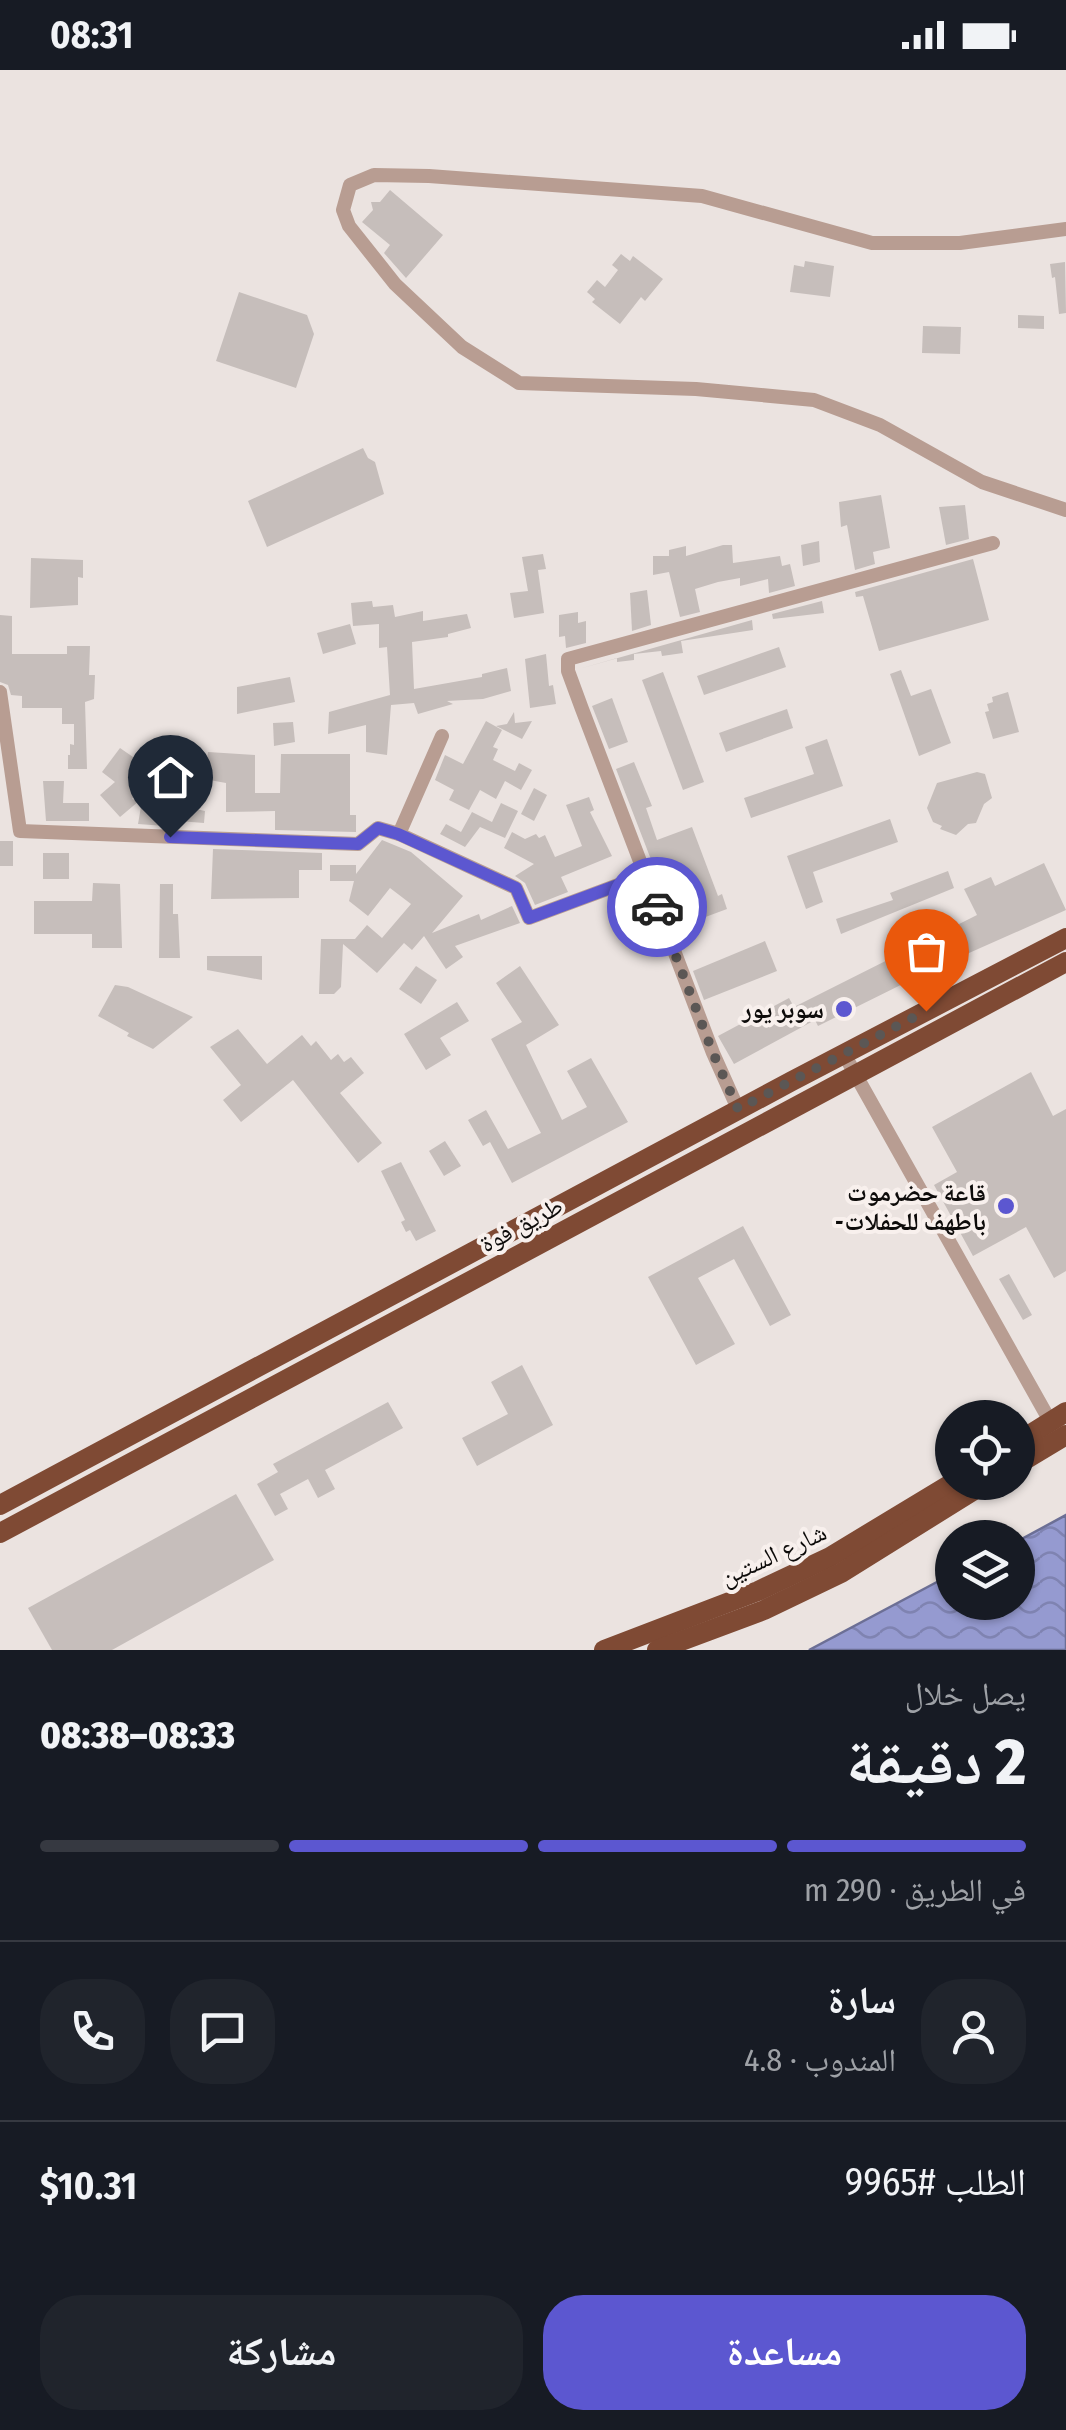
<!DOCTYPE html>
<html lang="ar">
<head>
<meta charset="utf-8">
<style>
	:root { --surface:#171b24; --page:#20242c; --text:#f1f3f6; --muted:#9ea1a6; --line:#363941; --accent:#5c57d0 }
	body { margin:0; font-family:"Fira Sans Condensed","Noto Naskh Arabic",sans-serif; background:var(--page); color:var(--text); direction:rtl; height:100vh; display:flex; flex-direction:column; font-size:38px; white-space:nowrap }
	* { box-sizing:border-box; margin:0 }
	p { font-size:32px; color:var(--muted) }
	.icon { flex:none; width:55px; height:55px; fill:none; stroke:currentColor; stroke-width:2; stroke-linecap:round; stroke-linejoin:round }
	.map { position:relative; height:1580px; overflow:hidden; direction:ltr }
	.sheet { display:flex; flex-direction:column; background:var(--surface); flex:1 }
	.sheet>* { flex:none }
	.tools { position:absolute; left:935px; top:1330px; display:grid; gap:20px }
	.tools a { display:grid; place-items:center; width:100px; height:100px; border-radius:50%; background:var(--surface); box-shadow:0 2px 8px #0004; font-size:50px }
	.pin { position:absolute; display:grid; place-items:center; width:85px; height:85px; color:#fff; margin:-102px -42px; border-radius:50% 50% 50% 0; rotate:-45deg; box-shadow:0 0 10px #0007 }
	.pin .icon { rotate:45deg }
	.courier { position:absolute; display:grid; place-items:center; width:100px; height:100px; margin:-50px; border:8px solid #5c57d0; border-radius:50%; background:#fff; color:#222; box-shadow:0 2px 12px #0007 }
	.headline em { font-style:normal; font-weight:800 }
	.headline div { display:flex; flex-direction:column-reverse }
	.headline { display:flex; align-items:center; justify-content:space-between; height:170px; padding:0 40px }
	h1 { font-size:65px; font-weight:800; line-height:75px }
	.bar { display:grid; grid-template-columns:repeat(4,1fr); gap:15px 10px; align-content:center; height:120px; padding:0 40px }
	.bar i { height:12px; border-radius:8px; background:var(--line) }
	.bar .on { background:var(--accent) }
	.bar p { grid-column:span 4 }
	.line { display:flex; align-items:center; gap:25px; padding:0 40px; border-top:2px solid var(--line) }
	.line div { flex:1 }
	.round { display:grid; place-items:center; flex:none; width:105px; height:105px; border-radius:40px; background:var(--page) }
	.button { display:flex; gap:20px; margin-top:auto; padding:20px 40px }
	.button a { flex:1; height:115px; border-radius:40px; background:var(--accent); color:#fff; font-size:40px; font-weight:800; line-height:115px; text-align:center }
	.button a+a { background:var(--page); color:var(--text) }
	.status { display:flex; justify-content:space-between; align-items:center; height:70px; padding:0 50px; background:var(--surface); direction:ltr }
	.status svg { height:28px; fill:currentColor }
	.map>svg:first-child { display:block }
	.water { fill:url(#water-waves); stroke:#6c6f95; stroke-width:2.5 }
	.building { fill:#c6bebb }
	.lines { fill:none; stroke-linecap:round; stroke-linejoin:round }
	.minor { stroke:#b89d92; stroke-width:14 }
	.highway { stroke:#7f4a34; stroke-width:20 }
	.done { stroke:#5b5755; stroke-width:10; stroke-dasharray:0 18 }
	.route { stroke:#5c57d0; stroke-width:12 }
	.poi-dot { fill:#5c57d0; stroke:#f8f0ed; stroke-width:4 }
	.labels { text-anchor:middle; stroke-width:8; stroke-linejoin:round; paint-order:stroke }
	.poi-label { font-size:25px; font-weight:bold; fill:#0d0b0a; stroke:#f8f0ed; text-anchor:end }
	.street-label { font-size:25px; fill:#0d0b0a; stroke:#f8f0ed }
</style>
</head>
<body>
<div class="status"><b>08:31</b><svg viewBox="0 0 49 12"><path d="M0 12V9h3v3zM5 12V6h3v6zM10 12V3h3v9zM15 12V0h3v12zM26 1h20v11H26zM47 4h2v5h-2z"/></svg></div>
<div class="map">
<svg width="1066" height="1580" viewBox="0 0 1066 1580">
	<defs>
		<pattern id="water-waves" width="16" height="10" patternUnits="userSpaceOnUse" patternTransform="scale(2.5)"><rect width="16" height="10" fill="#959ad0"/><path d="M0 5q4-4 8 0t8 0" fill="none" stroke="#7f83b1"/></pattern>
	</defs>
	<rect width="100%" height="100%" fill="#ebe3e0"/>
	<polygon class="water" points="1066,1445 1066,1580 809,1580 952,1504 952,1532 1018,1532 1018,1471"/>
	<g class="building">
		<polygon points="390,120 443,165 406,208 384,183 390,175 362,152 373,140 371,132 380,132"/>
		<polygon points="621,184 630,191 633,186 663,209 645,231 641,227 620,254 592,232 595,229 587,222 597,210 605,217 618,200 612,195"/>
		<polygon points="805,191 834,196 830,227 790,222 794,195 804,197"/>
		<polygon points="1065,192 1066,243 1059,244 1055,207 1052,208 1050,194"/>
		<polygon points="239,222 307,245 314,264 296,318 216,291"/>
		<polygon points="1018,245 1044,246 1044,259 1018,258"/>
		<polygon points="923,256 961,257 960,284 922,283"/>
		<polygon points="363,378 368,388 375,392 384,424 267,477 248,431"/>
		<polygon points="881,425 890,478 873,482 875,494 855,500 847,455 841,457 839,432"/>
		<polygon points="965,435 969,469 946,475 939,437"/>
		<polygon points="819,471 820,492 803,496 801,475"/>
		<polygon points="723,475 732,475 733,493 780,486 782,496 790,494 795,516 769,523 768,509 740,516 740,508 718,512 695,519 700,542 680,547 669,502 653,505 653,486 669,486 669,480 686,476 686,486"/>
		<polygon points="543,484 546,499 538,500 544,543 514,548 510,523 528,521 522,487"/>
		<polygon points="31,488 83,490 83,508 78,507 78,535 30,538"/>
		<polygon points="973,489 989,550 879,581 863,526 856,527 855,522"/>
		<polygon points="647,520 651,555 632,561 630,523"/>
		<polygon points="372,531 373,537 393,535 395,547 423,541 423,551 467,544 471,558 448,564 448,567 412,572 414,619 482,607 482,604 507,598 511,621 483,629 447,631 453,634 418,644 414,633 391,635 387,685 366,682 366,655 328,664 329,642 390,625 387,577 379,578 379,554 353,556 351,533"/>
		<polygon points="822,531 824,543 773,549 772,544"/>
		<polygon points="578,542 578,553 586,551 586,573 566,578 565,566 559,567 559,545"/>
		<polygon points="0,545 12,546 12,584 67,584 67,576 90,576 89,605 95,605 94,629 85,632 87,699 68,699 68,685 70,685 70,674 74,675 74,654 62,654 62,638 22,638 22,626 11,625 8,615 0,612"/>
		<polygon points="752,550 753,560 681,571 683,583 662,586 661,581 634,584 634,590 617,592 617,588 579,599"/>
		<polygon points="350,554 356,574 323,584 317,563"/>
		<polygon points="779,577 786,597 704,625 697,606"/>
		<polygon points="546,584 549,616 553,615 556,634 530,638 525,589"/>
		<polygon points="901,600 911,626 931,619 951,673 919,686 890,604"/>
		<polygon points="663,602 704,712 683,720 642,610"/>
		<polygon points="290,607 295,632 237,644 237,617"/>
		<polygon points="1008,622 1019,662 993,669 985,642 989,641 987,634 993,632 992,627"/>
		<polygon points="612,628 628,672 609,679 592,636"/>
		<polygon points="787,639 793,658 726,682 719,663"/>
		<polygon points="514,642 515,653 532,651 522,669 496,656 507,654"/>
		<polygon points="486,651 502,660 493,677 498,679 493,690 515,701 519,693 532,700 521,720 505,711 496,729 480,720 469,740 449,730 454,720 435,710 445,685 463,694"/>
		<polygon points="293,652 295,672 274,676 273,653"/>
		<polygon points="827,669 843,716 751,748 744,728 814,704 805,677"/>
		<polygon points="120,678 146,696 140,703 148,709 132,729 139,731 120,747 100,725 115,712 102,702"/>
		<polygon points="208,682 255,685 255,723 280,723 281,684 350,684 350,745 356,745 356,762 275,760 275,741 226,742 226,713 204,709"/>
		<polygon points="174,687 187,690 177,735 205,741 204,753 166,750 165,756 138,754 142,731 166,735"/>
		<polygon points="634,692 652,736 646,738 657,770 692,757 718,826 722,824 727,839 700,849 697,841 674,849 616,699"/>
		<polygon points="977,702 985,704 992,728 984,734 976,753 968,754 956,765 940,759 942,756 933,752 927,738 937,713"/>
		<polygon points="43,711 64,711 63,733 89,733 89,751 46,751"/>
		<polygon points="534,718 547,725 534,751 521,744"/>
		<polygon points="589,727 594,740 590,742 612,786 561,807 568,822 535,835 525,813 515,806 534,794 504,778 512,762 525,769 536,764 539,768 545,765 555,787 582,776 566,735"/>
		<polygon points="501,733 518,741 505,768 480,757 465,777 440,764 446,754 461,762 472,742 492,752"/>
		<polygon points="890,749 898,772 813,802 823,832 806,839 787,786"/>
		<polygon points="382,770 411,782 463,826 432,863 479,844 481,850 512,836 520,853 455,876 463,887 446,899 424,866 412,880 404,873 377,903 343,874 341,917 334,924 319,924 321,869 355,869 367,855 382,868 411,834 390,818 368,846 349,831 354,811 330,811 330,795 356,795 356,804"/>
		<rect x="0" y="771" width="13" height="25"/>
		<polygon points="213,779 322,783 322,800 299,800 299,828 211,829"/>
		<rect x="43" y="783" width="26" height="26"/>
		<polygon points="1044,793 1066,840 933,899 818,956 815,950 734,994 718,966 789,928 794,937 977,845 964,819 991,807 995,816"/>
		<polygon points="948,801 954,818 841,864 836,849 893,830 890,823"/>
		<polygon points="93,813 120,814 122,878 92,878 92,864 34,864 34,831 92,831"/>
		<polygon points="160,814 173,814 173,844 178,844 180,888 159,888"/>
		<polygon points="765,871 777,901 704,930 693,901"/>
		<polygon points="207,886 262,886 262,910 207,900"/>
		<polygon points="416,896 437,910 421,934 399,919"/>
		<polygon points="520,896 559,955 526,975 562,1050 587,1037 567,1001 591,988 628,1052 512,1113 490,1072 483,1076 468,1050 486,1040 508,1079 541,1063 491,969 522,952 496,913"/>
		<polygon points="115,915 128,917 193,947 153,979 127,966 129,963 98,946"/>
		<polygon points="457,932 469,951 440,968 451,985 426,1000 404,964"/>
		<polygon points="238,959 267,994 302,965 311,976 316,971 331,990 338,984 344,992 351,987 364,1003 340,1023 382,1073 358,1093 293,1010 241,1052 223,1030 241,1015 210,977"/>
		<polygon points="1031,1002 1053,1046 1066,1039 1066,1201 1054,1208 1026,1157 973,1186 934,1115 957,1102 932,1057"/>
		<polygon points="445,1071 461,1096 444,1106 429,1081"/>
		<polygon points="401,1092 436,1161 416,1171 410,1160 406,1162 401,1152 405,1150 381,1101"/>
		<polygon points="743,1156 791,1245 770,1256 734,1189 698,1208 735,1274 696,1295 648,1207"/>
		<polygon points="1009,1204 1032,1245 1023,1250 999,1209"/>
		<polygon points="522,1295 553,1355 477,1396 462,1368 508,1344 491,1312"/>
		<polygon points="388,1332 403,1358 325,1400 335,1419 318,1428 308,1409 280,1424 288,1439 275,1446 257,1414 278,1402 273,1394"/>
		<polygon points="236,1424 274,1490 112,1580 52,1580 28,1538"/>
	</g>
	<g class="lines">
		<g class="minor">
			<polyline points="1066,159 960,173 872,173 702,126 429,106 374,105 350,115 343,140 349,156 395,214 462,277 519,313 696,319 814,330 880,355 982,412 1066,440"/>
			<polyline points="0,622 20,761 358,774 378,758 399,764"/>
			<polyline points="442,666 399,764 516,818 529,848 645,805"/>
			<polyline points="844,984 1050,1351"/>
			<polyline points="738,1039 713,983 582,639 568,601 568,589 993,473"/>
		</g>
		<g class="highway">
			<polyline points="1018,1372 1066,1342"/>
			<polyline points="1018,1394 1066,1365"/>
			<polyline points="0,1435 792,1011 1066,868"/>
			<polyline points="0,1463 1066,892"/>
			<polyline points="604,1580 758,1521 830,1487 954,1412"/>
			<polyline points="657,1580 764,1540 841,1503 987,1412"/>
		</g>
	</g>
	<g class="lines">
		<polyline class="done" points="657,837 713,983 738,1039 926,941"/>
		<polyline class="route" points="170,767 358,774 378,758 398,764 516,818 529,848 645,805 657,837"/>
	</g>
	<g class="poi-dot">
		<circle cx="844" cy="939" r="10"/>
		<circle cx="1006" cy="1136" r="10"/>
	</g>
	<g class="labels">
		<g class="poi-label">
			<text x="824" y="948">سوبر يور</text>
			<text x="986" y="1131">قاعة حضرموت<tspan x="986" dy="29">-باطهف للحفلات</tspan></text>
		</g>
		<g class="street-label">
			<text transform="translate(521 1154) rotate(-28)" y="9">طريق فوة</text>
			<text transform="translate(773 1484) rotate(-25)" y="9">شارع الستين</text>
		</g>
	</g>
</svg>
<div class="tools">
<a><svg class="icon" aria-label="locate" viewBox="0 0 24 24"><circle cx="12" cy="12" r="6"/><path d="M12 2v4M12 18v4M2 12h4M18 12h4"/></svg></a>
<a><svg class="icon" aria-label="layers" viewBox="0 0 24 24"><path d="M12 4l9 5-9 5-9-5zM3 14l9 5 9-5"/></svg></a>
</div>
<div class="pin" style="left:926px;top:941px;background:#ea580c"><svg class="icon" aria-label="bag" viewBox="0 0 24 24"><path d="M5 8h14l-1 12H6zM9 8a3 3 0 0 1 6 0"/></svg></div>
<div class="pin" style="left:170px;top:767px;background:#1f2937"><svg class="icon" aria-label="home" viewBox="0 0 24 24"><path d="M3 11l9-7 9 7M6 9v11h12V9"/></svg></div>
<div class="courier" style="left:657px;top:837px"><svg class="icon" aria-label="car" viewBox="0 0 24 24"><path d="M5 17H2v-5l4-1 3-4h7l3 4 3 1v5h-3M9 17h6M6 11h13"/><circle cx="7" cy="17" r="2"/><circle cx="17" cy="17" r="2"/></svg></div>
</div>
<section class="sheet">
<div class="headline"><div><h1>2 دقيقة</h1><p>يصل خلال</p></div><em>08:33–08:38</em></div>
<div class="bar"><i class="on"></i><i class="on"></i><i class="on"></i><i></i><p>في الطريق · 290 m</p></div>
<div class="line" style="height:180px"><a class="round"><svg class="icon" aria-label="person" viewBox="0 0 24 24"><circle cx="12" cy="8" r="4"/><path d="M4 21q1-7 8-7t8 7"/></svg></a><div><b>سارة</b><p>المندوب · 4.8</p></div><a class="round"><svg class="icon" aria-label="chat" viewBox="0 0 24 24"><path d="M4 5h16v11H9l-5 4z"/></svg></a><a class="round"><svg class="icon" aria-label="phone" viewBox="0 0 24 24"><path d="M5 4h4l2 5-3 2q2 4 5 5l2-3 5 2v4C11 20 4 13 5 4z"/></svg></a></div>
<div class="line" style="height:130px"><div>الطلب #9965</div><b>$10.31</b></div>
<div class="button"><a>مساعدة</a><a>مشاركة</a></div>
</section>
</body>
</html>
